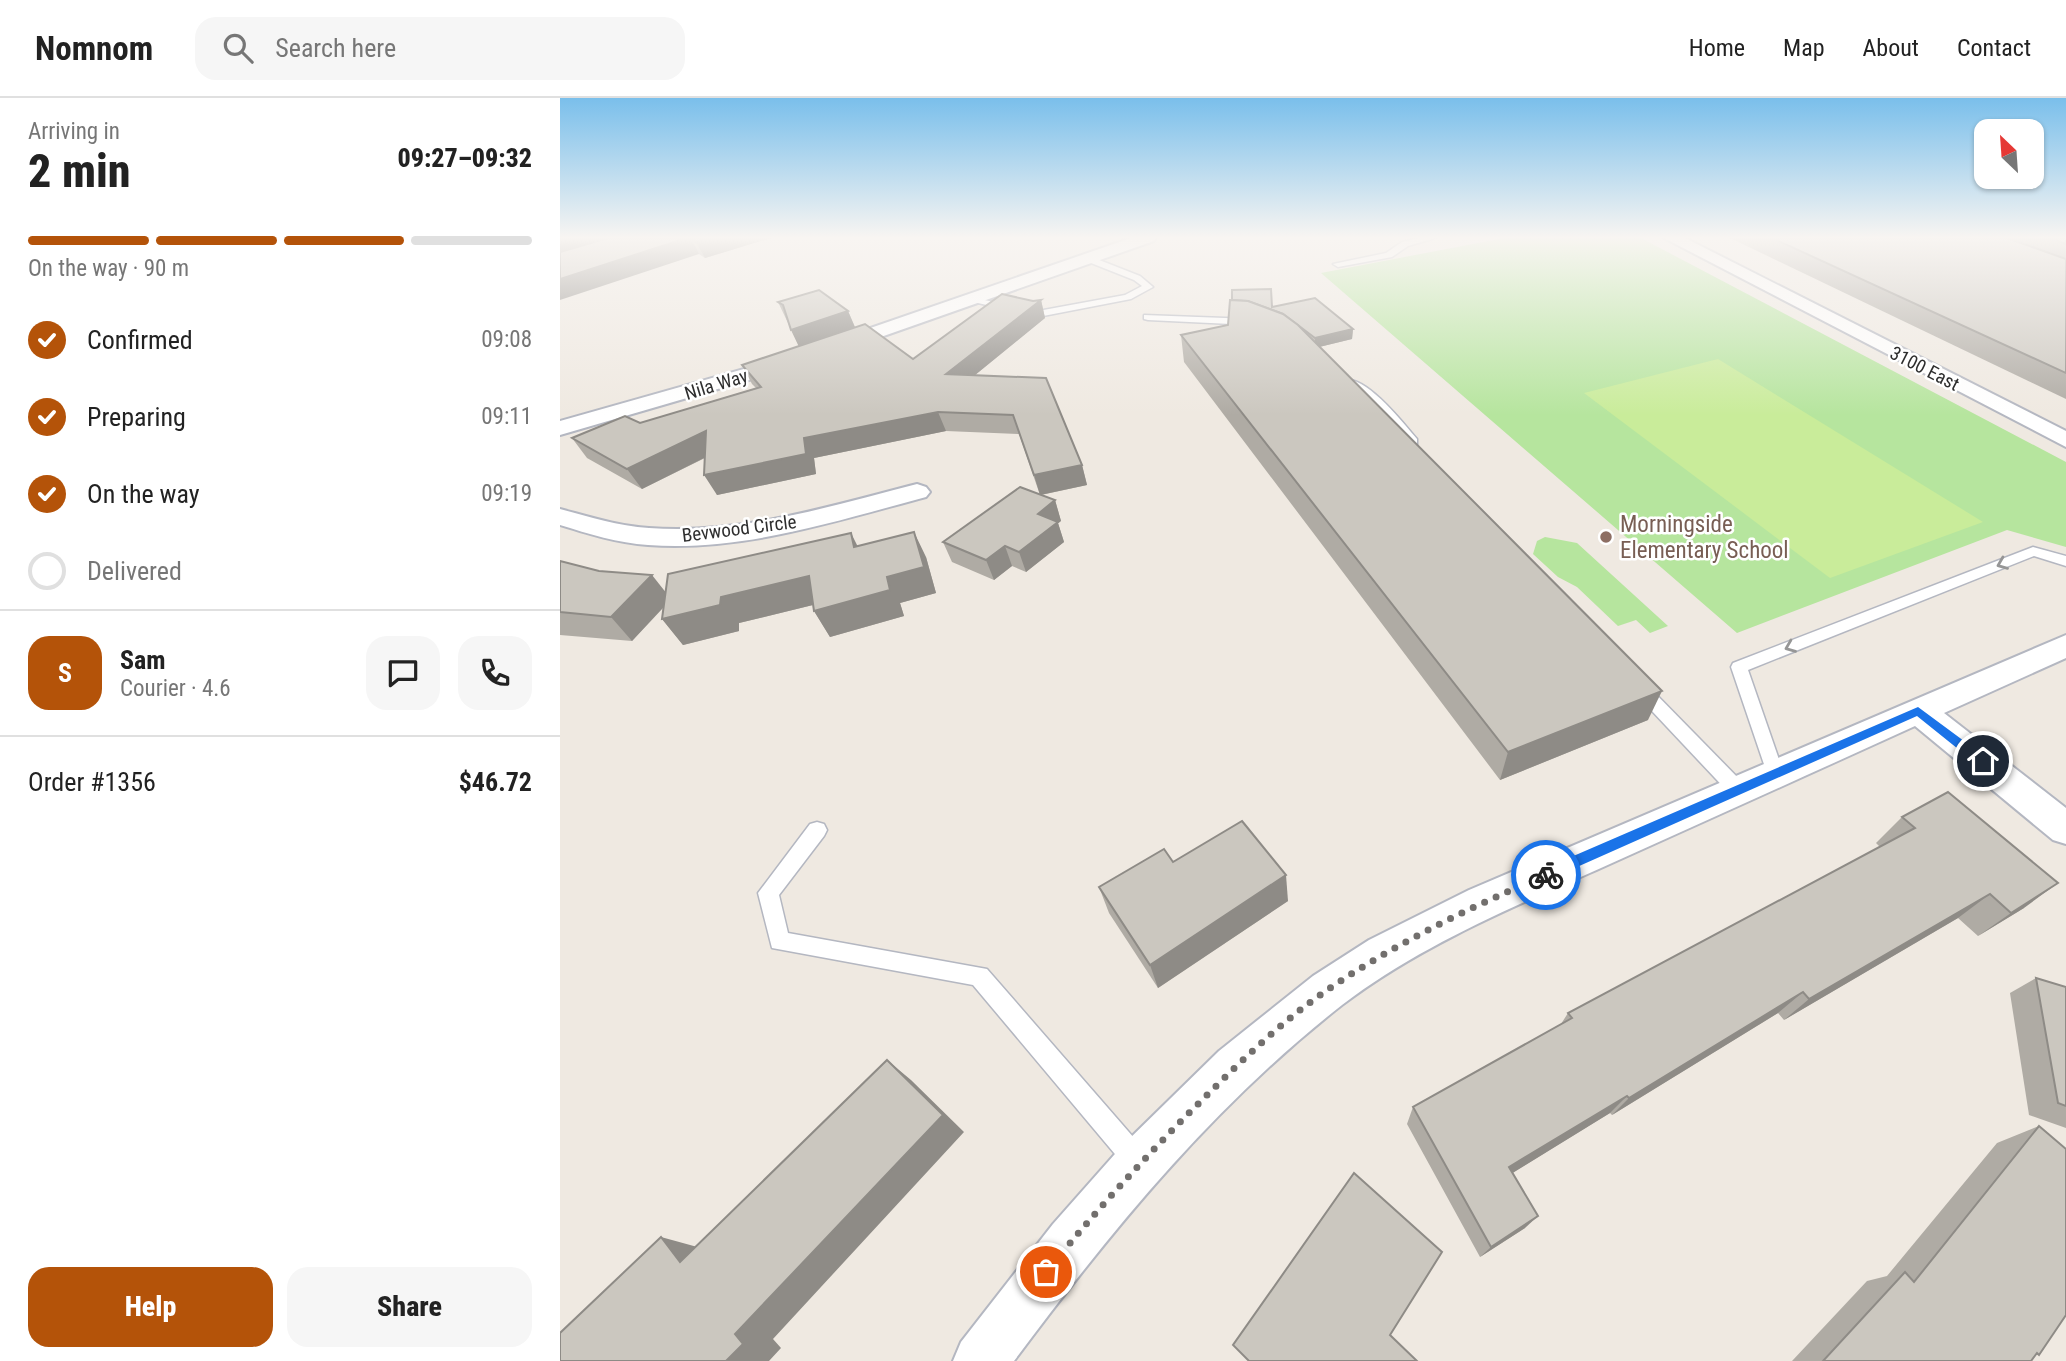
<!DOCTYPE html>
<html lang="en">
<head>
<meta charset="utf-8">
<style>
	:root { --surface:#fff; --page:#f6f6f6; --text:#222; --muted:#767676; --line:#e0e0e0; --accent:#b45309 }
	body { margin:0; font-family:"Roboto Condensed",sans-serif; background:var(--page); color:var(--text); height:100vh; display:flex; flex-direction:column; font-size:26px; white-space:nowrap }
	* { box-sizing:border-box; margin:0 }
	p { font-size:23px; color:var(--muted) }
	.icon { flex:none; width:38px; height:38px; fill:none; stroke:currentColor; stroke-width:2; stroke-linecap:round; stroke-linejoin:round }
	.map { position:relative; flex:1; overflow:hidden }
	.sheet { display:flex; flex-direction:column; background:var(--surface); width:560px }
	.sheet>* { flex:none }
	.needle { width:46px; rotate:335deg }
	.buttons { position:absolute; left:1414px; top:21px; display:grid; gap:14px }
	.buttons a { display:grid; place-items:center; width:70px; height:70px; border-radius:14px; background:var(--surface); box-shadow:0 2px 5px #0004; font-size:35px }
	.pin { position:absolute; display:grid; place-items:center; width:60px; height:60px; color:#fff; margin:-30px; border:4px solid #fff; border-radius:50%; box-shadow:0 2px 7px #0007 }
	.courier { position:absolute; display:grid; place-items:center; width:70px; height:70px; margin:-35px; border:5px solid #1a73e8; border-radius:50%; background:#fff; color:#222; box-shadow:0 2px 9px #0007 }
	.summary em { font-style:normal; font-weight:800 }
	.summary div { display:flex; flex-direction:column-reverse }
	.summary { display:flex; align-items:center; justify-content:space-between; height:119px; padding:0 28px }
	h1 { font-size:46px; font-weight:800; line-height:52px }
	.bar { display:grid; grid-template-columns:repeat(4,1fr); gap:10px 7px; align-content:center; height:84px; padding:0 28px }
	.bar i { height:9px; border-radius:5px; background:var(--line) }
	.bar .current { background:var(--accent) }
	.bar p { grid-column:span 4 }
	.line { display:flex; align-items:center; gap:18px; padding:0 28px; border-top:2px solid var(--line) }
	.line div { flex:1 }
	.round { display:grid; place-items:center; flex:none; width:74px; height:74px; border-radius:21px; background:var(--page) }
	ol { padding:0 28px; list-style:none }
	li { display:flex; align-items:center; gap:21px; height:77px }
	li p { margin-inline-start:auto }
	li .icon { padding:7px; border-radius:50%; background:var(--accent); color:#fff; stroke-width:4 }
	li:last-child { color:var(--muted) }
	li i { width:38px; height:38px; border:4px solid var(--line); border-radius:50% }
	.cta { display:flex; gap:14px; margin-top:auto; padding:14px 28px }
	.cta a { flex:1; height:80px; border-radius:21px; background:var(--accent); color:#fff; font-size:28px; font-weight:800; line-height:80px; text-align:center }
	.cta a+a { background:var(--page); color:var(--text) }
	header { display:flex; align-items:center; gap:42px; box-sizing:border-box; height:98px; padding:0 35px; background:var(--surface); border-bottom:2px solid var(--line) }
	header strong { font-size:33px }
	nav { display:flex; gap:38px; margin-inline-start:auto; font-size:24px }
	.search { width:490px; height:63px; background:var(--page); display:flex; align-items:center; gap:18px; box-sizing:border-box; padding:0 24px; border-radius:21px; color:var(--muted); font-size:26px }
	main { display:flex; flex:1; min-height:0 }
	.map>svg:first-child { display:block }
	.green { fill:#b6e59e }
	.pitch { fill:#c9ec9a }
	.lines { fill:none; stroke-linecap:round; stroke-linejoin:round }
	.service-casing { stroke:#b4b7c1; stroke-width:3 }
	.minor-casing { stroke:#b4b7c1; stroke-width:4 }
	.service { fill:#fff; fill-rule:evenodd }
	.minor { fill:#fff; fill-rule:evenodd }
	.wall { fill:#afaba4 }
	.shaded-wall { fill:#8e8b86 }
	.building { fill:#cbc7bf; stroke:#8e8b86; stroke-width:2 }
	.oneway { stroke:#969696 }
	.route { fill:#1a73e8 }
	.done { stroke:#726f6d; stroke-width:7; stroke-dasharray:0 12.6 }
	.education-dot { fill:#8d6e63; stroke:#fff; stroke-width:2.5 }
	.labels { text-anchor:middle; stroke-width:5; stroke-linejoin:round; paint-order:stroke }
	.far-street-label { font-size:19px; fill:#2e2e2e; stroke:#fff }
	.education-label { font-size:23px; fill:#785e54; stroke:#fff; text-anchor:start }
</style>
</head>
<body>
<header>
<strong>Nomnom</strong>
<div class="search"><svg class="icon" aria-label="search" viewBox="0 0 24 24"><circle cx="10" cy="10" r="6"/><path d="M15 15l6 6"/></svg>Search here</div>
<nav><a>Home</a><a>Map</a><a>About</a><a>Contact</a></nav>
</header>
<main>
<section class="sheet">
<div class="summary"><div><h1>2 min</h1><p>Arriving in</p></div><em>09:27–09:32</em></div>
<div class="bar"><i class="current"></i><i class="current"></i><i class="current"></i><i></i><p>On the way · 90 m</p></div>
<ol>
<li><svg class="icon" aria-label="check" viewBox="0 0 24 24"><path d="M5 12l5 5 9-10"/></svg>Confirmed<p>09:08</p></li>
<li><svg class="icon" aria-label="check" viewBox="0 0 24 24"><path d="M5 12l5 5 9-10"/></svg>Preparing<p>09:11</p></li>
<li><svg class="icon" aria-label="check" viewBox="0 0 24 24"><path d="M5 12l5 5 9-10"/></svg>On the way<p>09:19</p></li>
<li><i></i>Delivered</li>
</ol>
<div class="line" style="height:126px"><b class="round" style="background:var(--accent);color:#fff">S</b><div><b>Sam</b><p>Courier · 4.6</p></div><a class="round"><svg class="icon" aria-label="chat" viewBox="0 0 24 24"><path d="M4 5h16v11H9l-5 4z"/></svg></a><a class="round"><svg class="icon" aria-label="phone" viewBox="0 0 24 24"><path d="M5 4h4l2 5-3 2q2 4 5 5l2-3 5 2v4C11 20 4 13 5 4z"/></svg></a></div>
<div class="line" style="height:91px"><div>Order #1356</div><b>$46.72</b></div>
<div class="cta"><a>Help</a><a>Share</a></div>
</section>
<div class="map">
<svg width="1506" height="1263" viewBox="0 0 1506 1263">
	<rect width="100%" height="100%" fill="#efe9e1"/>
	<g class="green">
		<polygon points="944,140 1081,140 1506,364 1506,449 1447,432 1177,535 761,175"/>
		<polygon points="985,439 1017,445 1108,528 1090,535 1076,522 1058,528 1017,489 998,479 973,456 977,443"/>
	</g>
	<polygon class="pitch" points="1158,261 1423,424 1270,480 1024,295"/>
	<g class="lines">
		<g class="service-casing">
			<g id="service">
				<polygon points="859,140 875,140 848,148 832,159 778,169 773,166 826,155 842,144"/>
				<polygon points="529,158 580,178 593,189 571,201 478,219 405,202 410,199 478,213 565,197 582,188 574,182 526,163 524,161"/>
				<polygon points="584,217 692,221 697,224 692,227 588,222 584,221"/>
				<path d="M786,282C807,279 844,326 857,341V347H849L814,307L786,286Z"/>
				<polygon points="1473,449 1506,458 1506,468 1474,458 1188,572 1224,676 1221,681 1215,683 1209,681 1171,569 1173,565"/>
				<polygon points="1081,585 1087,587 1185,687 1187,692 1185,697 1178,700 1171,697 1075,595 1073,591 1075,587"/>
				<polygon points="257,724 264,726 267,732 264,738 219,797 228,835 427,871 588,1056 592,1065 588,1074 579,1078 570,1074 413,887 212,850 198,795 250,726"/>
			</g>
		</g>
		<g class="minor-casing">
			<g id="minor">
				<polygon points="571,140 596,140 594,143 281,253 267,253 264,249 267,245"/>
				<polygon points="1104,140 1125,140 1506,333 1506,349"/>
				<polygon points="230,258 237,260 240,264 237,268 0,337 0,323"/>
				<path d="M357,386L366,389L370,394L366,399C276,423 182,454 88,447C58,445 29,436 0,427V411C30,419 58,428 89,430C180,437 270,408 357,386Z"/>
				<path d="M1506,537V560L1384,615L1506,710V746L1493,742L1355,628C1250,676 1145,723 1041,770C953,809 859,848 782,907C653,1008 551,1133 454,1263H393L401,1244L493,1126L562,1048L659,953L753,878L809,842L909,792Z"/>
			</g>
		</g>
		<use href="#service" class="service"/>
		<use href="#minor" class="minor"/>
	</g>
	<g class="wall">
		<polygon points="0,140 211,140 145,160 139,156"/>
		<polygon points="1170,140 1506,140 1506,301"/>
		<polygon points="481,202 485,220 415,277 522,367 527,387 481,397 495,402 501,423 498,425 504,444 466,474 452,468 434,482 392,464 383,444 480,397 459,336 386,333 254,360 256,376 157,397 145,360 82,391 27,360 12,340 80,325 196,290 192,286 182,267 239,248 218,204 288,213 295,229 353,261 473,203"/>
		<polygon points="712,209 793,231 792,241 759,249 1088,622 940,682 624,264 621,237 668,227"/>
		<polygon points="298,448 366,459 376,495 340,505 344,518 270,539 254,513 253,507 179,525 179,533 123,547 102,521 104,509 72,543 0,537 0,463 106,494"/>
		<polygon points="1342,719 1464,810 1418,838 1398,820 1224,922 1218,915 1052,1017 1050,1015 952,1075 965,1130 920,1159 847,1026 853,1009 1001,926 1008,915 1320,749 1316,745"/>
		<polygon points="613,764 728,803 598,890 549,815 539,789"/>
		<polygon points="1476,880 1506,889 1506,1030 1469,1017 1450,895"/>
		<polygon points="1479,1028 1479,1257 1476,1257 1471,1263 1232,1263 1307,1183 1327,1178 1437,1045"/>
	</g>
	<g class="shaded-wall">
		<polygon points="0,140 62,140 0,158"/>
		<polygon points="127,140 131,140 139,156 0,202 0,181"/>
		<polygon points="149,140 211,140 145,160 136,144"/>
		<polygon points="481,202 485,220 393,295 386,276"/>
		<polygon points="288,213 296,232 240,251 231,232"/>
		<polygon points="793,231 792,241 755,250 755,240"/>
		<polygon points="378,314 386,333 254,360 256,376 157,397 144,377 244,340"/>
		<polygon points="146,333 158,353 82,391 67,371"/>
		<polygon points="522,367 527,387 480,397 474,377"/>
		<polygon points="495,402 501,423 498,425 504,444 466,474 459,454 478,416"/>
		<polygon points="354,434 366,459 376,495 340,505 344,518 270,539 254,513 327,479"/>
		<polygon points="291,435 304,461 294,449"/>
		<polygon points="445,448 452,468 434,482 426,462"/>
		<polygon points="92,477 111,501 72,543 51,519"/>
		<polygon points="249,478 265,504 179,525 179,533 123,547 102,521 161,499"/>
		<polygon points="1102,593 1088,622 940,682 948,654"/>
		<polygon points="726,777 728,803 598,890 590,867"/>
		<polygon points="1498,785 1464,810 1418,838 1451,815"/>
		<polygon points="1430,796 1398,820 1224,922 1249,901"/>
		<polygon points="1243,894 1218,915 1052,1017 1069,1000"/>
		<polygon points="327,962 351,982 404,1034 213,1241 221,1250 209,1263 166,1263 175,1236"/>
		<polygon points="1067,998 1050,1015 938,1084 949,1069"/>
		<polygon points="978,1118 965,1130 920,1159 931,1149"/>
		<polygon points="101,1139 141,1150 120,1164"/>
	</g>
	<g class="building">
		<polygon points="48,140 127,140 0,181 0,154"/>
		<polygon points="132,140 149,140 136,144"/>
		<polygon points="1212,140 1447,140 1506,161 1506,275"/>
		<polygon points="1491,140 1506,140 1506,146"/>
		<polygon points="711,191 712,209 755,200 793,231 755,240 723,216 688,203 672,202 672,192"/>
		<polygon points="259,192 288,213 231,232 223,207 218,204"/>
		<polygon points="442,196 473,203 481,202 386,276 486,280 522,367 474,377 453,317 378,314 244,340 246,356 144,377 146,333 67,371 12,340 65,318 80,325 201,289 182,267 305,226 353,261"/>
		<polygon points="670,202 688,203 723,216 738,227 1102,593 948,654 621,237 668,227"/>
		<polygon points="460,389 495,402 478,416 498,424 459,454 445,448 426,462 383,444"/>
		<polygon points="354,434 364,469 327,479 330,492 254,513 249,478 161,499 160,507 102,521 108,476 291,435 294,449"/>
		<polygon points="0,463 39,473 92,477 51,519 0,514"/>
		<polygon points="1388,694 1498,785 1451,815 1430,796 1249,901 1243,894 1069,1000 1067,998 949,1069 978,1118 931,1149 853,1009 1012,920 1008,915 1355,730 1342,719"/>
		<polygon points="682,723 726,777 590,867 539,789 604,751 613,764"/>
		<polygon points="1476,880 1506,889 1506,1008 1498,1005"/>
		<polygon points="327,962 383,1017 175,1236 183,1246 166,1263 0,1263 0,1235 101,1139 120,1164"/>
		<polygon points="1479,1028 1506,1051 1506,1217 1479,1257 1477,1255 1471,1263 1263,1263 1345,1174 1354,1184"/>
		<polygon points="794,1075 882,1154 830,1237 857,1263 689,1263 673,1247"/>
	</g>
	<defs><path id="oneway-chevron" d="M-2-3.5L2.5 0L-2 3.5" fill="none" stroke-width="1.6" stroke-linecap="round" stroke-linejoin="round" transform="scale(1.75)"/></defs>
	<g class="oneway">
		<use href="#oneway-chevron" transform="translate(1442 466) rotate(158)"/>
		<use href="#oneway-chevron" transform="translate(1230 549) rotate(158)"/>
	</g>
	<linearGradient id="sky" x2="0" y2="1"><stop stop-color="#7abfeb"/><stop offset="0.44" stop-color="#f8f5f2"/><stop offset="1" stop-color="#f8f5f2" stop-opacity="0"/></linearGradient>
	<rect width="1506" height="317" fill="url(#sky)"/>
	<polygon class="route" points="1358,609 1427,660 1427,667 1418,667 1357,618 990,781 981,781 979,777 981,772"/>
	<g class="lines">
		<path class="done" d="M486,1174C534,1115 585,1059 639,1005C680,964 722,923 770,890C838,844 911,809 986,777"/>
	</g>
	<circle class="education-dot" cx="1046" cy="439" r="7"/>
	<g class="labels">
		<g class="far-street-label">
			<text transform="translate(1365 270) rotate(27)" y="7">3100 East</text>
			<text transform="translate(156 286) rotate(-17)" y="7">Nila Way</text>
			<text transform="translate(179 430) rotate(-7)" y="7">Bevwood Circle</text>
		</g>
		<g class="education-label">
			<text x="1060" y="434">Morningside<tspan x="1060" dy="26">Elementary School</tspan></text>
		</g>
	</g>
</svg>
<div class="buttons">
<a><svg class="needle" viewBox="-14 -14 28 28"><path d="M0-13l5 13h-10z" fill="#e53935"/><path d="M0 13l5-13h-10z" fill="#767676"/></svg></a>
</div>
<div class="pin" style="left:486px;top:1174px;background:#ea580c"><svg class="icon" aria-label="bag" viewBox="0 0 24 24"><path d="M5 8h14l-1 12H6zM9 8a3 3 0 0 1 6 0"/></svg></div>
<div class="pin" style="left:1423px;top:663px;background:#1f2937"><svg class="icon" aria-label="home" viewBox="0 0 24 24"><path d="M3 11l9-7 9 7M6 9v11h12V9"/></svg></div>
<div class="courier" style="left:986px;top:777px"><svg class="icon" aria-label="bike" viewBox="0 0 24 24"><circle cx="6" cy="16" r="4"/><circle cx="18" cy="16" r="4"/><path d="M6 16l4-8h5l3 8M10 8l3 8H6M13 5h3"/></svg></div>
</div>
</main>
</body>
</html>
